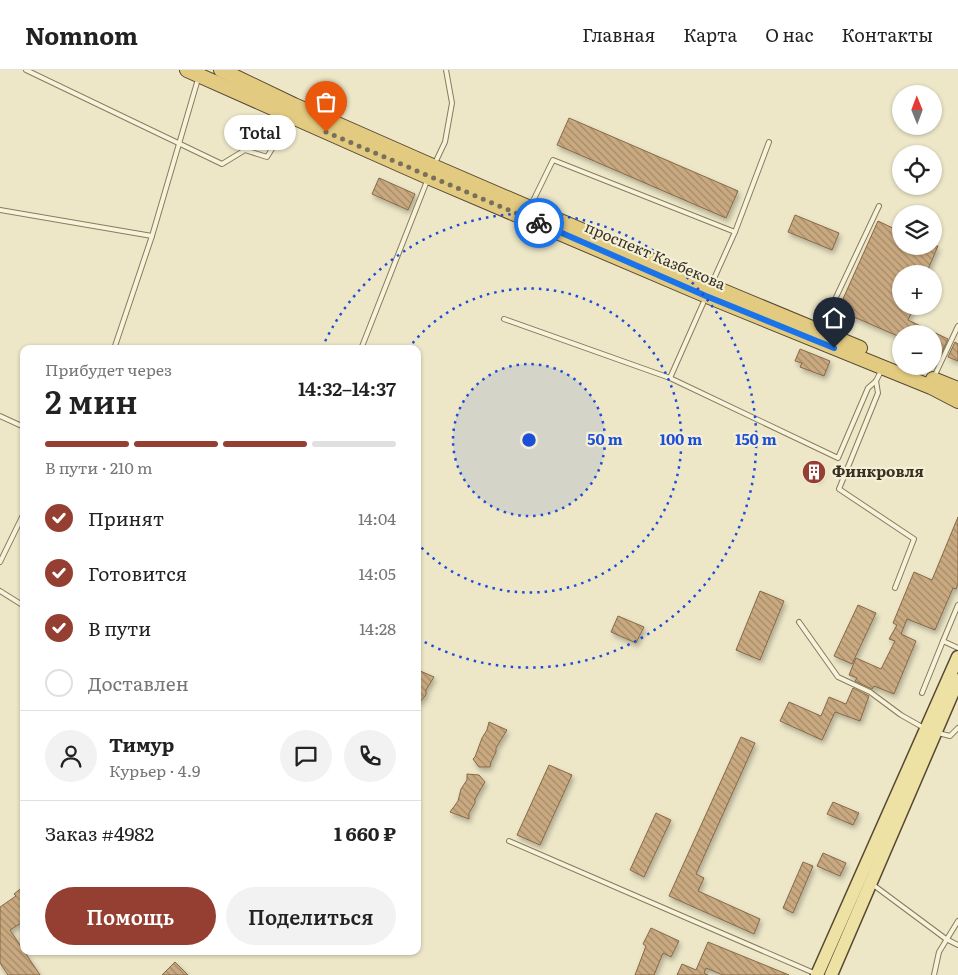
<!DOCTYPE html>
<html lang="ru">
<head>
<meta charset="utf-8">
<style>
	:root { --surface:#fff; --page:#f2f2f2; --text:#222; --muted:#767676; --line:#e0e0e0; --accent:#943f31 }
	body { margin:0; font-family:Literata,serif; background:var(--page); color:var(--text); height:100vh; display:flex; flex-direction:column; font-size:19px; white-space:nowrap }
	* { box-sizing:border-box; margin:0 }
	p { font-size:16px; color:var(--muted) }
	.icon { flex:none; width:28px; height:28px; fill:none; stroke:currentColor; stroke-width:2; stroke-linecap:round; stroke-linejoin:round }
	.map { position:relative; flex:1; overflow:hidden }
	.side { position:absolute; left:20px; top:275px; width:401px; height:610px; display:flex; flex-direction:column; background:var(--surface); border-radius:10px; box-shadow:0 1px 4px #0004 }
	.side>* { flex:none }
	.needle { width:32px; rotate:359deg }
	.tools { position:absolute; left:892px; top:15px; display:grid; gap:10px }
	.tools a { display:grid; place-items:center; width:50px; height:50px; border-radius:50%; background:var(--surface); box-shadow:0 1px 4px #0004; font-size:25px }
	.pin { position:absolute; display:grid; place-items:center; width:42px; height:42px; color:#fff; margin:-51px -21px; border-radius:50% 50% 50% 0; rotate:-45deg; box-shadow:0 0 5px #0007 }
	.pin .icon { rotate:45deg }
	.courier { position:absolute; display:grid; place-items:center; width:50px; height:50px; margin:-25px; border:4px solid #1a73e8; border-radius:50%; background:#fff; color:#222; box-shadow:0 1px 6px #0007 }
	.bubble { position:absolute; height:35px; border-radius:18px; background:var(--surface); box-shadow:0 1px 4px #0004; font-size:16px; font-weight:600; line-height:35px; text-align:center }
	.overview em { font-style:normal; font-weight:600 }
	.overview div { display:flex; flex-direction:column-reverse }
	.overview { display:flex; align-items:center; justify-content:space-between; height:85px; padding:0 25px }
	h1 { font-size:32px; font-weight:600; line-height:38px }
	.bar { display:grid; grid-template-columns:repeat(4,1fr); gap:8px 5px; align-content:center; height:60px; padding:0 25px }
	.bar i { height:6px; border-radius:4px; background:var(--line) }
	.bar .active { background:var(--accent) }
	.bar p { grid-column:span 4 }
	.line { display:flex; align-items:center; gap:12px; padding:0 25px; border-top:1px solid var(--line) }
	.line div { flex:1 }
	.round { display:grid; place-items:center; flex:none; width:52px; height:52px; border-radius:26px; background:var(--page) }
	ol { padding:0 25px; list-style:none }
	li { display:flex; align-items:center; gap:15px; height:55px }
	li p { margin-inline-start:auto }
	li .icon { padding:5px; border-radius:50%; background:var(--accent); color:#fff; stroke-width:4 }
	li:last-child { color:var(--muted) }
	li i { width:28px; height:28px; border:2px solid var(--line); border-radius:50% }
	.action { display:flex; gap:10px; margin-top:auto; padding:10px 25px }
	.action a { flex:1; height:58px; border-radius:30px; background:var(--accent); color:#fff; font-size:20px; font-weight:600; line-height:58px; text-align:center }
	.action a+a { background:var(--page); color:var(--text) }
	header { display:flex; align-items:center; gap:30px; box-sizing:border-box; height:70px; padding:0 25px; background:var(--surface); border-bottom:1px solid var(--line) }
	header strong { font-size:24px }
	nav { display:flex; gap:28px; margin-inline-start:auto; font-size:18px }
	.map>svg:first-child { display:block }
	.building { fill:url(#building-back-hatch); stroke:#866845; filter:url(#shadow) }
	.lines { fill:none; stroke-linecap:round; stroke-linejoin:round }
	.service-casing { stroke:#887b5e; stroke-width:6 }
	.primary-casing { stroke:#564832; stroke-width:15 }
	.trunk-casing { stroke:#564832; stroke-width:16 }
	.service { stroke:#f7f3db; stroke-width:4 }
	.primary { stroke:#ede1a3; stroke-width:12 }
	.trunk { stroke:#e2ca80; stroke-width:14 }
	.done { stroke:#78705b; stroke-width:5; stroke-dasharray:0 9 }
	.route { stroke:#1a73e8; stroke-width:6 }
	.ring { fill:none; stroke:#1d4ed8; stroke-width:2.5; stroke-dasharray:2.5 5 }
	.labels { text-anchor:middle; stroke-width:4.5; stroke-linejoin:round; paint-order:stroke }
	.street-label { font-size:15px; fill:#393021; stroke:#f4f0d7 }
	.poi-label { font-size:15px; font-weight:bold; fill:#393021; stroke:#f4f0d7; text-anchor:start }
	.centre { fill:#1d4ed8; stroke:#f4f0d7; stroke-width:2.5 }
	.ring-label { font-size:15px; text-anchor:middle; font-weight:bold; fill:#1d4ed8; stroke:#f4f0d7; stroke-width:4.5; stroke-linejoin:round; paint-order:stroke }
</style>
</head>
<body>
<header>
<strong>Nomnom</strong>
<nav><a>Главная</a><a>Карта</a><a>О нас</a><a>Контакты</a></nav>
</header>
<div class="map">
<svg width="958" height="905" viewBox="0 0 958 905">
	<defs>
		<pattern id="building-back-hatch" width="6" height="6" patternUnits="userSpaceOnUse" patternTransform="scale(1.25)"><rect width="6" height="6" fill="#c9a980"/><path d="M-1 5l2 2M0 0l6 6M5-1l2 2" fill="none" stroke="#a48a68"/></pattern>
		<filter id="shadow"><feDropShadow dx="2" dy="3.5" stdDeviation="2.5" flood-color="#0004"/></filter>
	</defs>
	<rect width="100%" height="100%" fill="#ede7c8"/>
	<g class="building">
		<polygon points="569,48 738,121 726,148 557,75"/>
		<polygon points="379,108 415,124 408,140 372,124"/>
		<polygon points="795,145 839,163 832,180 788,162"/>
		<polygon points="878,151 901,162 901,176 938,176 926,204 901,204 901,236 913,239 908,250 948,269 940,286 934,283 934,264 901,264 900,267 838,240"/>
		<polygon points="955,272 958,274 958,291 948,287"/>
		<polygon points="800,279 830,291 824,306 800,297 802,293 795,291"/>
		<polygon points="809,395 822,401 818,409 806,402"/>
		<polygon points="958,447 958,514 956,519 953,518 935,560 907,549 901,564 916,571 894,624 874,616 872,619 855,611 857,608 849,605 856,588 881,599 895,571 889,569 897,555 893,553 914,502 932,510"/>
		<polygon points="760,521 784,531 760,590 736,580"/>
		<polygon points="858,535 876,543 852,594 834,586"/>
		<polygon points="618,546 644,557 636,573 611,562"/>
		<polygon points="418,600 434,607 426,620 426,625 418,634"/>
		<polygon points="853,618 869,626 860,651 835,642 822,670 780,651 789,632 821,646 829,627 846,634"/>
		<polygon points="489,652 507,660 496,678 496,682 491,692 490,697 479,697 473,689 475,687 482,668 487,660"/>
		<polygon points="741,667 755,673 696,804 704,808 698,821 760,849 754,864 669,826"/>
		<polygon points="549,695 572,705 540,775 517,765"/>
		<polygon points="467,704 479,705 485,712 475,729 475,733 469,743 469,749 450,742 458,731 461,719 467,710"/>
		<polygon points="833,732 859,743 853,755 827,744"/>
		<polygon points="656,743 671,750 644,807 630,800"/>
		<polygon points="823,783 846,793 840,806 817,796"/>
		<polygon points="803,792 813,796 793,843 783,838"/>
		<polygon points="24,816 24,851 10,860 40,905 8,905 0,893 0,837 16,826 14,824"/>
		<polygon points="651,858 679,871 671,887 663,883 654,905 635,905 646,876 643,874"/>
		<polygon points="708,872 789,905 723,905 706,898 704,903 708,905 677,905 682,894 696,900"/>
		<polygon points="175,892 188,905 162,905"/>
	</g>
	<g class="lines">
		<g class="service-casing">
			<g id="service">
				<polyline points="26,0 222,94 245,80 267,87 291,48"/>
				<polyline points="435,93 445,72 452,33 446,0"/>
				<polyline points="531,135 553,90 735,162"/>
				<polyline points="0,140 152,166"/>
				<polyline points="712,213 735,162 769,72"/>
				<polyline points="504,249 670,308 705,229"/>
				<polyline points="821,259 879,136"/>
				<polyline points="114,279 152,166 198,9"/>
				<polyline points="361,279 427,111"/>
				<polyline points="934,307 958,256"/>
				<polyline points="670,308 838,388 868,318 876,311 882,299"/>
				<polyline points="876,311 878,323 839,419 914,469 895,518"/>
				<polyline points="0,346 24,357"/>
				<polyline points="0,492 24,443"/>
				<polyline points="0,521 24,536"/>
				<polyline points="958,535 943,571 958,578"/>
				<polyline points="799,552 838,607 870,622 901,645 924,658"/>
				<polyline points="922,623 943,571"/>
				<polyline points="938,663 950,666 958,658"/>
				<polyline points="509,771 814,903"/>
				<polyline points="872,814 946,869 958,875"/>
				<polyline points="934,905 939,882 958,851"/>
			</g>
		</g>
		<g class="primary-casing">
			<g id="primary">
				<polyline points="817,905 958,587"/>
				<polyline points="831,905 958,610"/>
			</g>
		</g>
		<g class="trunk-casing">
			<g id="trunk">
				<polyline points="187,0 428,107 707,226 931,317 958,331"/>
				<polyline points="221,0 294,35 428,94 711,216 860,278"/>
				<polyline points="933,309 958,319"/>
			</g>
		</g>
		<use href="#service" class="service"/>
		<use href="#primary" class="primary"/>
		<use href="#trunk" class="trunk"/>
	</g>
	<g class="lines">
		<polyline class="done" points="326,62 539,153"/>
		<polyline class="route" points="539,153 706,226 834,278"/>
	</g>
	<circle cx="529" cy="370" r="76" fill="#1d4ed8" fill-opacity=".12"/>
	<g class="ring">
		<circle cx="529" cy="370" r="76"/>
		<path d="M408 279A152 152 0 1 1 418 474"/>
		<path d="M322 278A227 227 0 1 1 419 569"/>
	</g>
	<defs>
		<g id="building-disc" transform="scale(1.25)"><circle r="9.5" fill="#943f31" stroke="#f4f0d7"/><path d="M-4-6H4V6H1V3H-1V6H-4ZM-2.5-4.3h1.7v1.8h-1.7ZM.8-4.3h1.7v1.8H.8ZM-2.5-1h1.7V.8h-1.7ZM.8-1h1.7V.8H.8Z" fill="#fff"/></g>
	</defs>
	<g fill-rule="evenodd">
		<use href="#building-disc" x="814" y="402"/>
	</g>
	<g class="labels">
		<g class="street-label">
			<text transform="translate(655 186) rotate(23)" y="5">проспект Казбекова</text>
		</g>
		<g class="poi-label">
			<text x="832" y="407">Финкровля</text>
		</g>
	</g>
	<circle cx="529" cy="370" r="8" class="centre"/>
	<g class="ring-label">
		<text x="605" y="375">50 m</text>
		<text x="681" y="375">100 m</text>
		<text x="756" y="375">150 m</text>
	</g>
</svg>
<div class="tools">
<a><svg class="needle" viewBox="-14 -14 28 28"><path d="M0-13l5 13h-10z" fill="#e53935"/><path d="M0 13l5-13h-10z" fill="#767676"/></svg></a>
<a><svg class="icon" aria-label="locate" viewBox="0 0 24 24"><circle cx="12" cy="12" r="6"/><path d="M12 2v4M12 18v4M2 12h4M18 12h4"/></svg></a>
<a><svg class="icon" aria-label="layers" viewBox="0 0 24 24"><path d="M12 4l9 5-9 5-9-5zM3 14l9 5 9-5"/></svg></a>
<a>+</a>
<a>−</a>
</div>
<div class="pin" style="left:326px;top:62px;background:#ea580c"><svg class="icon" aria-label="bag" viewBox="0 0 24 24"><path d="M5 8h14l-1 12H6zM9 8a3 3 0 0 1 6 0"/></svg></div>
<div class="pin" style="left:834px;top:278px;background:#1f2937"><svg class="icon" aria-label="home" viewBox="0 0 24 24"><path d="M3 11l9-7 9 7M6 9v11h12V9"/></svg></div>
<div class="courier" style="left:539px;top:153px"><svg class="icon" aria-label="bike" viewBox="0 0 24 24"><circle cx="6" cy="16" r="4"/><circle cx="18" cy="16" r="4"/><path d="M6 16l4-8h5l3 8M10 8l3 8H6M13 5h3"/></svg></div>
<div class="bubble" style="left:224px;top:45px;width:72px">Total</div>
<section class="side">
<div class="overview"><div><h1>2 мин</h1><p>Прибудет через</p></div><em>14:32–14:37</em></div>
<div class="bar"><i class="active"></i><i class="active"></i><i class="active"></i><i></i><p>В пути · 210 m</p></div>
<ol>
<li><svg class="icon" aria-label="check" viewBox="0 0 24 24"><path d="M5 12l5 5 9-10"/></svg>Принят<p>14:04</p></li>
<li><svg class="icon" aria-label="check" viewBox="0 0 24 24"><path d="M5 12l5 5 9-10"/></svg>Готовится<p>14:05</p></li>
<li><svg class="icon" aria-label="check" viewBox="0 0 24 24"><path d="M5 12l5 5 9-10"/></svg>В пути<p>14:28</p></li>
<li><i></i>Доставлен</li>
</ol>
<div class="line" style="height:90px"><a class="round"><svg class="icon" aria-label="person" viewBox="0 0 24 24"><circle cx="12" cy="8" r="4"/><path d="M4 21q1-7 8-7t8 7"/></svg></a><div><b>Тимур</b><p>Курьер · 4.9</p></div><a class="round"><svg class="icon" aria-label="chat" viewBox="0 0 24 24"><path d="M4 5h16v11H9l-5 4z"/></svg></a><a class="round"><svg class="icon" aria-label="phone" viewBox="0 0 24 24"><path d="M5 4h4l2 5-3 2q2 4 5 5l2-3 5 2v4C11 20 4 13 5 4z"/></svg></a></div>
<div class="line" style="height:65px"><div>Заказ #4982</div><b>1 660 ₽</b></div>
<div class="action"><a>Помощь</a><a>Поделиться</a></div>
</section>
</div>
</body>
</html>
